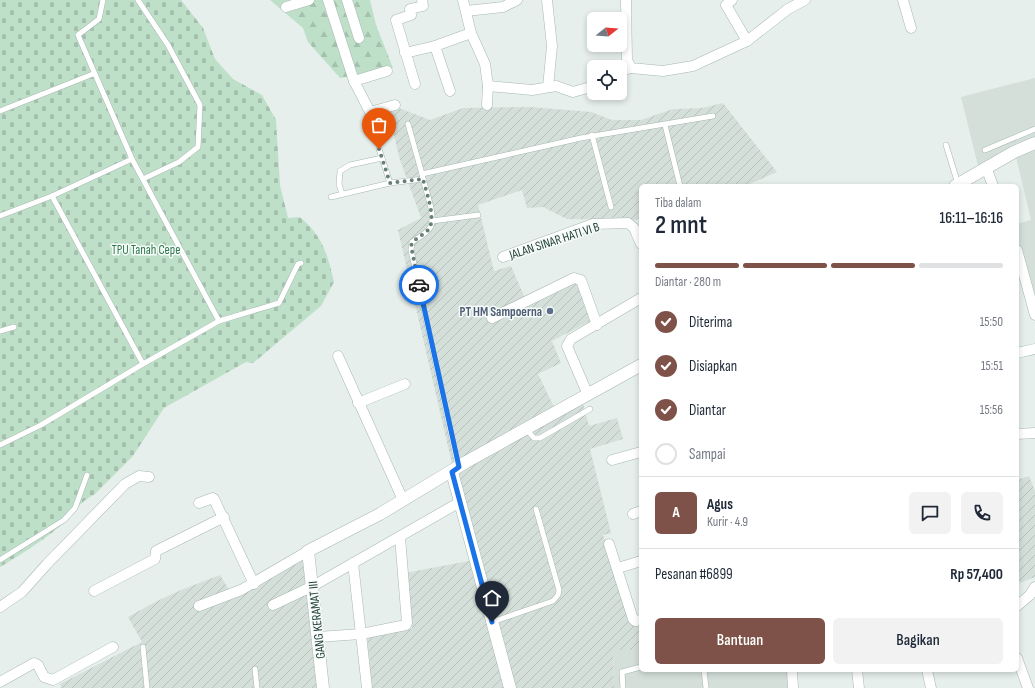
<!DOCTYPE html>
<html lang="id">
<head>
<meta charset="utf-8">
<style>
	:root { --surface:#fff; --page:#f2f2f3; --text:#1f2937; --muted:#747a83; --line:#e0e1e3; --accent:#7f5249 }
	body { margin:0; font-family:"Sofia Sans Condensed",sans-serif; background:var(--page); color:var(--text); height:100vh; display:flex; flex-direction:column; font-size:15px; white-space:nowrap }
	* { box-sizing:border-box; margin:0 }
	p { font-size:13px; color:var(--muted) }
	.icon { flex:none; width:22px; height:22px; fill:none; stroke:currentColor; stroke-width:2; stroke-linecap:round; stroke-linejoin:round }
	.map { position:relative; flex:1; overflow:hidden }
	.sheet { position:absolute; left:639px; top:184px; width:380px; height:488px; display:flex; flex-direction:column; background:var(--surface); border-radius:6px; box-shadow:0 2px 6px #0003 }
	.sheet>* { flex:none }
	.needle { width:26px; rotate:73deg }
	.tools { position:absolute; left:587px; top:12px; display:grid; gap:8px }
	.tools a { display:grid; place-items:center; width:40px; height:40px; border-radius:6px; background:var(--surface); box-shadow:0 2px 6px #0003; font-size:20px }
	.pin { position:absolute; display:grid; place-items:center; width:34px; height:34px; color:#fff; margin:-41px -17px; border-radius:50% 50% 50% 0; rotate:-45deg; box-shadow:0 0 4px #0007 }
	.pin .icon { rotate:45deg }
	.courier { position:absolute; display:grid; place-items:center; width:40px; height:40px; margin:-20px; border:3px solid #1a73e8; border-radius:50%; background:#fff; color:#222; box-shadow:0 1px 5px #0007 }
	.headline em { font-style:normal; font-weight:600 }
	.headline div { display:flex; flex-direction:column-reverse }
	.headline { display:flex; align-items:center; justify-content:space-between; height:68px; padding:0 16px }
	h1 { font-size:26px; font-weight:600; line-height:30px }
	.bar { display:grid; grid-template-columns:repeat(4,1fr); gap:6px 4px; align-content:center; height:48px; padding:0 16px }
	.bar i { height:5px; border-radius:3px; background:var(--line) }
	.bar .on { background:var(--accent) }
	.bar p { grid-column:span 4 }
	.line { display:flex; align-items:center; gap:10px; padding:0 16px; border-top:1px solid var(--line) }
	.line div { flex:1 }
	.round { display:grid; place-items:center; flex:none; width:42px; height:42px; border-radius:6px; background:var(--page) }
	ol { padding:0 16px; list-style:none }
	li { display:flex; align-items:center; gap:12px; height:44px }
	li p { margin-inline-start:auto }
	li .icon { padding:4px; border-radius:50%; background:var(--accent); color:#fff; stroke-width:4 }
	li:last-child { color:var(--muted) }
	li i { width:22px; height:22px; border:2px solid var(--line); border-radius:50% }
	.primary-button { display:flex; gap:8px; margin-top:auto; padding:8px 16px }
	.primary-button a { flex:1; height:46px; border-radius:6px; background:var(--accent); color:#fff; font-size:16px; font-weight:600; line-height:46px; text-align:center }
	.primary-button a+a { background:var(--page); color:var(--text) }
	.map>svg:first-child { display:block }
	.built { fill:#d4dfda }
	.industrial { fill:url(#industrial-furrows) }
	.forest { fill:url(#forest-firs) }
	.cemetery { fill:url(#cemetery-stones) }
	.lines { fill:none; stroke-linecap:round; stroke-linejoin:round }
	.service-casing { stroke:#a8b8b2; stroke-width:6 }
	.minor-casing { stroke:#a8b8b2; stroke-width:11 }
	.tertiary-casing { stroke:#a8b8b2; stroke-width:13 }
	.service { stroke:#fff; stroke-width:5 }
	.minor { stroke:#fff; stroke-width:10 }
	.tertiary { stroke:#fff; stroke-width:12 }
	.done { stroke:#687f78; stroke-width:4; stroke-dasharray:0 7.2 }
	.route { stroke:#1a73e8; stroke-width:5 }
	.service-dot { fill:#5c6f8a; stroke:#f7fbf9; stroke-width:1.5 }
	.labels { text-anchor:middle; stroke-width:3; stroke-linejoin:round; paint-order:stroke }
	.street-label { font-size:13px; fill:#24423a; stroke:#f7fbf9 }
	.park-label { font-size:13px; fill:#2d7a4b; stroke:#f7fbf9 }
	.service-label { font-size:13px; font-weight:bold; fill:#4e5e75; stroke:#f7fbf9; text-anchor:end }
</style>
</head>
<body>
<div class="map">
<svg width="1035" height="688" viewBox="0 0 1035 688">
	<defs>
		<pattern id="industrial-furrows" width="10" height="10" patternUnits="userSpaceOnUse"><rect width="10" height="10" fill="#d4dfda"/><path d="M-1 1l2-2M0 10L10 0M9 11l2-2" fill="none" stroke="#b6c1bc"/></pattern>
		<pattern id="forest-firs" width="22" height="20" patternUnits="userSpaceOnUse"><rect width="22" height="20" fill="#bfe0c8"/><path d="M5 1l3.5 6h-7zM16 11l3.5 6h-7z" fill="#a4c1ad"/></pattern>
		<pattern id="cemetery-stones" width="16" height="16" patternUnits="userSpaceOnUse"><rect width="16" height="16" fill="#bfe0c8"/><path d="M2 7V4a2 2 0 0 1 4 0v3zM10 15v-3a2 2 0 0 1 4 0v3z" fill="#a4c1ad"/></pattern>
	</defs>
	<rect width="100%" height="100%" fill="#e6efeb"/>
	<g class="built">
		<polygon points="1035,78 1035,313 1017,253 1017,224 1031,220 1016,157 979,170 961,97"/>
		<polygon points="613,650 641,650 641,670 787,670 788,688 614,688"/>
	</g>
	<g class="industrial">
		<polygon points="723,103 777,172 745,186 641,186 641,219 635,220 567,219 543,207 527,208 522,190 478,205 494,271 511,266 525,298 575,277 594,319 552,341 561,363 538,374 557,413 582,400 589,426 617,418 623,439 590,449 611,533 603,535 632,621 641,623 641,650 613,650 614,688 372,688 367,634 412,629 405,573 469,561 452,464 398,230 421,218 399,157 389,113 399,108 430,120 463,108 530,107 591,112 612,120 641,120 673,109 702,108"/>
		<polygon points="1029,476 1035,491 1035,577 1020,583 1017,575 1017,480"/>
		<polygon points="306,555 324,688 61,688 60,684 142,642 128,617 155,602 181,590 220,575 231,593"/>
	</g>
	<polygon class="forest" points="270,0 370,0 376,25 393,68 340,78 308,42 303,28"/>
	<path class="cemetery" d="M0,0H181L203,28L215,59L233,79L262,95L276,120L280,185L288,218L300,217C323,237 327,253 334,282L321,306L253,363L246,362L164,408L133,456L95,494C80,501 71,516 59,527C41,542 20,555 0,567Z"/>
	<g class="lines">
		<g class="service-casing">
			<g id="service">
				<polyline points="103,0 99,19 78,35 132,159 219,321 279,303 298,264 301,263"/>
				<polyline points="138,0 168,45 200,105 198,147 179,162 143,179"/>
				<polyline points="0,111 93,74"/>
				<polyline points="408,124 422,174"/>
				<polyline points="665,125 680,186"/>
				<polyline points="592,135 611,207"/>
				<polyline points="946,145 958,184"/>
				<polyline points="379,149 390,183"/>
				<polyline points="985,150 1035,129"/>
				<polyline points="342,194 339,184 340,171 350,165 382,158"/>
				<polyline points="52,196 143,364"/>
				<polyline points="331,197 390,183 423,179"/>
				<polyline points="0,216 52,196 132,159"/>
				<polyline points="432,221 478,215"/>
				<polyline points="0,331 14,327"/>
				<polyline points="526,429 534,438 540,438 590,409"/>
				<polyline points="0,445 41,425 143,364 219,321"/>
				<path d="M458,466L411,250L412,242C418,238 428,233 431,226C436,214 424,187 422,174L581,138L713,116"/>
				<polyline points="0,560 64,520 75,508 87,475"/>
				<polyline points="492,622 553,601 558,595 559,590 536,509"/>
				<polyline points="143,647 147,688"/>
				<polyline points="255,669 257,688"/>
				<polyline points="704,670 706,688"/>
				<polyline points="623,688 622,672 641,667"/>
			</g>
		</g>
		<g class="minor-casing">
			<g id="minor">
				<polyline points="328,0 354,81 370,112 395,105"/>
				<polyline points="347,0 359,38"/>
				<polyline points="463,0 471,33 485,64 488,86 487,105"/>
				<polyline points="547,0 552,46 548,87"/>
				<polyline points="626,0 627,60 631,68 663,71 693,66 747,41 788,9 805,0"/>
				<polyline points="732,0 726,5 747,41"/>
				<polyline points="903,0 911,28"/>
				<polyline points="286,7 309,0"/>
				<polyline points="466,11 503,7 517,0"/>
				<polyline points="435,46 450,91"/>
				<polyline points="405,53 435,46 471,33"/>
				<polyline points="620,71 631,68"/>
				<polyline points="354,81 387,71"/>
				<polyline points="415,84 396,20 411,15 410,9 423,6 422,0"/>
				<polyline points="488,86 532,90 556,86 573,92 594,86"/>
				<polyline points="986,167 993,186"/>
				<polyline points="1017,250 1035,315"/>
				<polyline points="503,257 593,224 628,223 634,228 641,244"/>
				<polyline points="492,318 574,278 581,280 597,325"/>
				<polyline points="1017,353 1035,349"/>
				<polyline points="338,356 403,500"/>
				<polyline points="588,395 567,346 571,339 641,298"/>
				<polyline points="358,403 405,384"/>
				<polyline points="1017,434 1035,433"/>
				<polyline points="612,460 641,452"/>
				<polyline points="199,503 213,498 214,499 254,584"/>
				<polyline points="633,514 641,511"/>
				<polyline points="609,544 633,619 635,621 641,620"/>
				<polyline points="353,563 367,688"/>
				<polyline points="618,568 641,561"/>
				<polyline points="94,591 155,559 156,551 224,517"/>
				<polyline points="273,605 313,586 460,502"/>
				<polyline points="199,606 241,590 308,551"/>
				<polyline points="1017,606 1030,595 1035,587"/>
				<polyline points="0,607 22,592 47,564 125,484 139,476 149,477"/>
				<polyline points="318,637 361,634 406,625 407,623 400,537"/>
				<polyline points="1017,658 1028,688"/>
				<polyline points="792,670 793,688"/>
				<polyline points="857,670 859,688"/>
				<polyline points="927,670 931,688"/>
				<polyline points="0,682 34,663 38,665 44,677 53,680 113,647"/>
			</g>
		</g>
		<g class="tertiary-casing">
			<g id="tertiary">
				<polyline points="955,186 1014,152 1035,143"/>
				<polyline points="452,472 510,688"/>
				<polyline points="323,688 308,551 380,514 466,462 641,365"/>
			</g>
		</g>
		<use href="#service" class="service"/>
		<use href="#minor" class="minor"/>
		<use href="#tertiary" class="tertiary"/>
	</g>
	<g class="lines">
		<path class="done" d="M379,149L390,183L423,179C426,192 438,222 427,231C422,236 413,239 411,246L419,285"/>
		<polyline class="route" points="419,285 459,467 452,472 492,622"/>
	</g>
	<circle class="service-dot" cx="550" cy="311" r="4"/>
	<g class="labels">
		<g class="street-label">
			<text transform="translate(554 240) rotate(-18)" y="5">JALAN SINAR HATI VI B</text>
			<text transform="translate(316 620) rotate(-96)" y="5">GANG KERAMAT III</text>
		</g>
		<g class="park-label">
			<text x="146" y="254">TPU Tanah Cepe</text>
		</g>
		<g class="service-label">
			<text x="542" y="316">PT HM Sampoerna</text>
		</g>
	</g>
</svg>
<div class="tools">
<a><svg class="needle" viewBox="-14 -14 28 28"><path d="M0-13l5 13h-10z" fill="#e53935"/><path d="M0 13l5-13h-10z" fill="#747a83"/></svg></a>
<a><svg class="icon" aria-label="locate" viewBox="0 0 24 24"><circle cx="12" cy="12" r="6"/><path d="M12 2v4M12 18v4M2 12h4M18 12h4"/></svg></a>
</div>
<div class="pin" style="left:379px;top:149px;background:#ea580c"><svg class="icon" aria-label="bag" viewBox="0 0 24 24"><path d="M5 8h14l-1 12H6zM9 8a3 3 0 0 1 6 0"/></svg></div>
<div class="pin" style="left:492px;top:622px;background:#1f2937"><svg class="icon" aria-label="home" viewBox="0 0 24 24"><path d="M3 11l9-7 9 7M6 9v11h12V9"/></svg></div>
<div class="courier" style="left:419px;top:285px"><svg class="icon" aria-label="car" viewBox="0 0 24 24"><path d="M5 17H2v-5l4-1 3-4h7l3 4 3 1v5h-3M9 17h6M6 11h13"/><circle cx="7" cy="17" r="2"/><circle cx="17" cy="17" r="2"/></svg></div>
<section class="sheet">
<div class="headline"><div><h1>2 mnt</h1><p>Tiba dalam</p></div><em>16:11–16:16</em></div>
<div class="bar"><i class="on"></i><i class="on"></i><i class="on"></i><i></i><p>Diantar · 280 m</p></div>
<ol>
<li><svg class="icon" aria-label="check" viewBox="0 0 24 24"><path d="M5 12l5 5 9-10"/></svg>Diterima<p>15:50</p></li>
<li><svg class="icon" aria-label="check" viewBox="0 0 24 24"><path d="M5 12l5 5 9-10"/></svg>Disiapkan<p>15:51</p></li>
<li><svg class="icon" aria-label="check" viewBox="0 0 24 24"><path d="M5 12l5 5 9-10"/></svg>Diantar<p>15:56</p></li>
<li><i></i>Sampai</li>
</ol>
<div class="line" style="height:72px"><b class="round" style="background:var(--accent);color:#fff">A</b><div><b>Agus</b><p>Kurir · 4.9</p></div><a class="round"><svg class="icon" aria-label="chat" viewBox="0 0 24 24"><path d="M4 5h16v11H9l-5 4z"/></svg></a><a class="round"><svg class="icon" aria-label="phone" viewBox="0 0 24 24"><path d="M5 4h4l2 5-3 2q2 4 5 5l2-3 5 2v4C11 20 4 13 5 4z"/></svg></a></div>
<div class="line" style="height:52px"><div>Pesanan #6899</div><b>Rp 57,400</b></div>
<div class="primary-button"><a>Bantuan</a><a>Bagikan</a></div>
</section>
</div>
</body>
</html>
